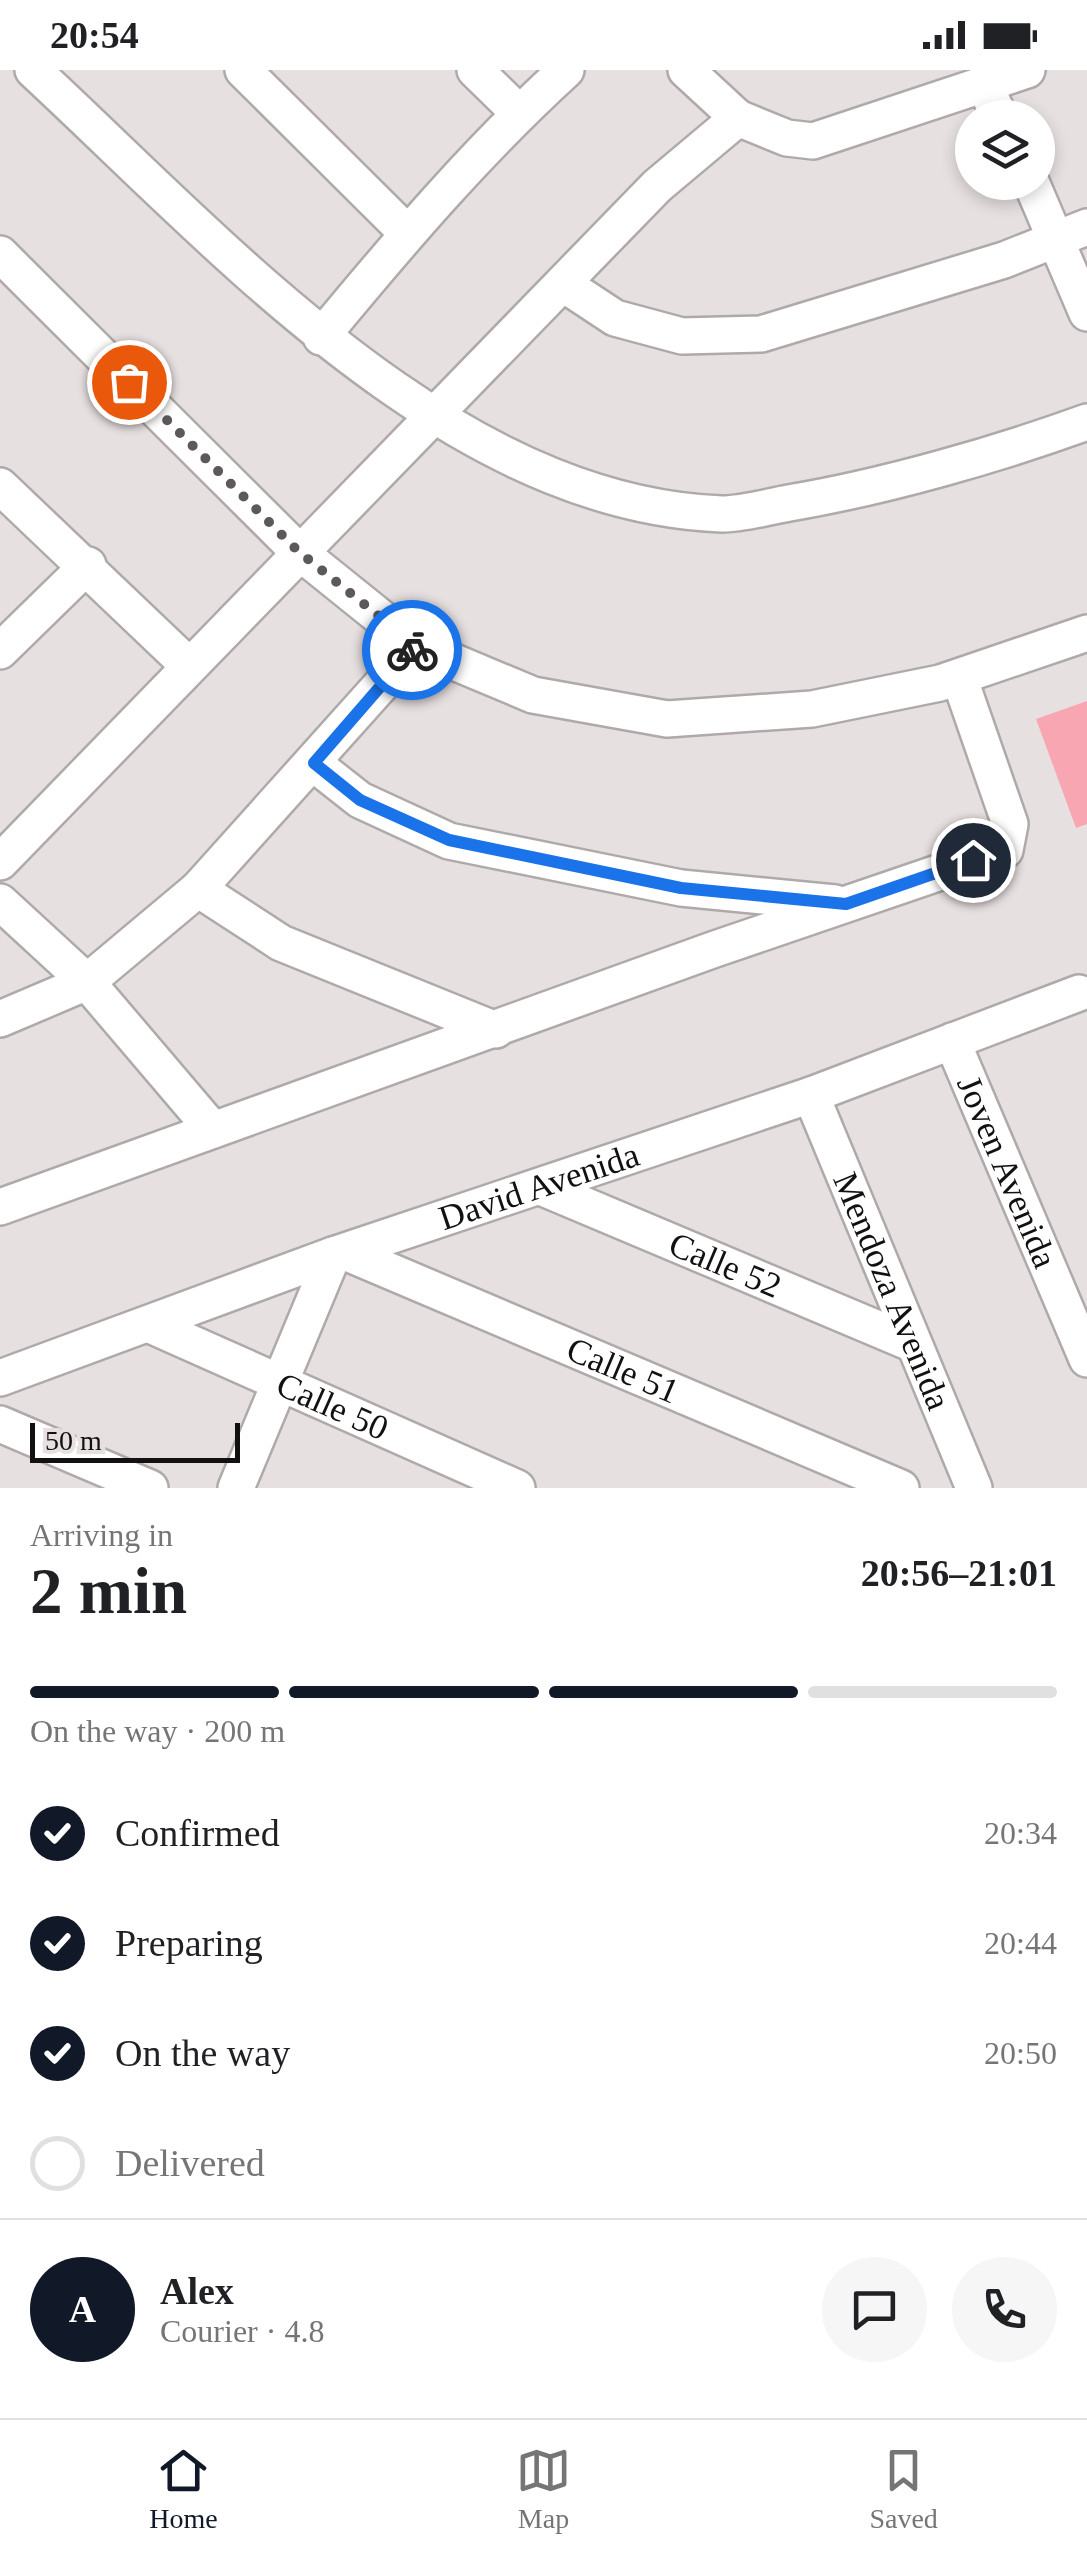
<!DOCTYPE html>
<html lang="en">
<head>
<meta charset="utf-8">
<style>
	:root { --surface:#fff; --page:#f6f6f6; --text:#202124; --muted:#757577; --line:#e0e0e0; --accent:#111827 }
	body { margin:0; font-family:"Times New Roman",serif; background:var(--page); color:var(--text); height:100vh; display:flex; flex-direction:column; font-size:38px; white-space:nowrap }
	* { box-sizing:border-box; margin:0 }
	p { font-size:32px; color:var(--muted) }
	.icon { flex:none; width:55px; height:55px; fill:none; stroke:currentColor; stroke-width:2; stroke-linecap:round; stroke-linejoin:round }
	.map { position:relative; height:1418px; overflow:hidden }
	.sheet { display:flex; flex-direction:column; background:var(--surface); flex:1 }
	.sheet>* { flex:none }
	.tools { position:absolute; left:955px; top:30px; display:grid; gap:20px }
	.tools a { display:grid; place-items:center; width:100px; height:100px; border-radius:50%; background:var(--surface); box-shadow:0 5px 15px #0003; font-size:50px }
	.scale { position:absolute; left:30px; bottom:25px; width:210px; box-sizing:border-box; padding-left:10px; border:5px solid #131011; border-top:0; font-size:28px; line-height:35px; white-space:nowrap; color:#131011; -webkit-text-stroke:8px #e7e0e0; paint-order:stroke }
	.pin { position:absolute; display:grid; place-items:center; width:85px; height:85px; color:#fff; margin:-42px; border:5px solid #fff; border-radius:50%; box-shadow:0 2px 10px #0007 }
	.courier { position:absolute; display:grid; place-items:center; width:100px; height:100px; margin:-50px; border:8px solid #1a73e8; border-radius:50%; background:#fff; color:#222; box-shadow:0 2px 12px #0007 }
	.summary em { font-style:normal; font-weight:600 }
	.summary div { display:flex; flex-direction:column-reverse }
	.summary { display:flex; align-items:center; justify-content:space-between; height:170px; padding:0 30px }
	h1 { font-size:65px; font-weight:600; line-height:75px }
	.bar { display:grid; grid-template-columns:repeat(4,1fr); gap:15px 10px; align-content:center; height:120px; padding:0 30px }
	.bar i { height:12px; border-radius:8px; background:var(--line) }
	.bar .on { background:var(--accent) }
	.bar p { grid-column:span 4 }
	.line { display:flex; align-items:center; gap:25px; padding:0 30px; border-top:2px solid var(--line) }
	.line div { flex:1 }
	.round { display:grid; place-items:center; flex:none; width:105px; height:105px; border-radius:52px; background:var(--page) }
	ol { padding:0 30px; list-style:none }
	li { display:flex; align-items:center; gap:30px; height:110px }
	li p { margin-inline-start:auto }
	li .icon { padding:10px; border-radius:50%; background:var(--accent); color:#fff; stroke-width:4 }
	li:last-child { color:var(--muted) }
	li i { width:55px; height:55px; border:5px solid var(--line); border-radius:50% }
	.status { display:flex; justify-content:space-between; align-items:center; height:70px; padding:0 50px; background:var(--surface); direction:ltr }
	.status svg { height:28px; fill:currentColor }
	.tabs { display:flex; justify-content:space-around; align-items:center; height:140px; border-top:2px solid var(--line); background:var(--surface); font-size:28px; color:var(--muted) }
	.tabs a { display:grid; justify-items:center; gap:5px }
	.tabs .on { color:var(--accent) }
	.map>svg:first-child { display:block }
	.green { fill:#f9a6b3 }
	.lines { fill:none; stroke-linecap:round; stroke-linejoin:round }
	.minor-casing { stroke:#b0a9a9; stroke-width:40 }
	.minor { stroke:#fff; stroke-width:35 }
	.done { stroke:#5d5959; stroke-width:10; stroke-dasharray:0 18 }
	.route { stroke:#1a73e8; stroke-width:12 }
	.labels { text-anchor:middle; stroke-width:10; stroke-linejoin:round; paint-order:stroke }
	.street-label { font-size:35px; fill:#131011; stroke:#e7e0e0 }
</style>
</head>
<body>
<div class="status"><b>20:54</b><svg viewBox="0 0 49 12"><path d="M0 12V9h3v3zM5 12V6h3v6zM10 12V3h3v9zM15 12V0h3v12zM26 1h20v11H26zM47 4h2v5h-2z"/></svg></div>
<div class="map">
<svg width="1087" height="1418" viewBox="0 0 1087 1418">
	<rect width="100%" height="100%" fill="#e7e0e0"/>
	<polygon class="green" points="1087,631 1087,754 1076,758 1036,649"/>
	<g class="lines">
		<g class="minor-casing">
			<g id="minor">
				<path d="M33,0C220,173 450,434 722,444C743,444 767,437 789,433C884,417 996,385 1087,352"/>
				<polyline points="243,0 407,163"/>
				<polyline points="475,0 519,43"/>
				<polyline points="686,0 738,48"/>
				<polyline points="985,16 1000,48"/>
				<polyline points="1031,112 1087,243"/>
				<polyline points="0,184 298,481 416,576 533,625 667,649 812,639 940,613 1087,563"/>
				<polyline points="565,215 615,248 682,266 761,264 1004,190 1087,157"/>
				<path d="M321,267C398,174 476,82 566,0"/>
				<polyline points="0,416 188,595"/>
				<polyline points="0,581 88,495"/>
				<polyline points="313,693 360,730 449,771 681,818 835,833"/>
				<polyline points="0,792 657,116 738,48 787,68 813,71 1027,0"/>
				<polyline points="198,819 281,873 496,960"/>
				<polyline points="0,832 87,912 213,1060"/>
				<polyline points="0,949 87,912 198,819 416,576"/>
				<path id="s1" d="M952,971L1087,1289"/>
				<path id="s2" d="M811,1025L974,1418"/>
				<path id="s3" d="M541,1117L911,1273"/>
				<polyline points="0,1137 715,879 1005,780 1010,754 959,607"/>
				<path id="s4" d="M345,1182L901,1418"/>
				<path id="s5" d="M148,1254L517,1418"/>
				<path id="s6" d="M0,1308L333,1185L811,1025L1079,923"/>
				<polyline points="0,1354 150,1418"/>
				<polyline points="236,1418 333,1185"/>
			</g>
		</g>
		<use href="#minor" class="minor"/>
	</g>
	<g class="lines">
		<polyline class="done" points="129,312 298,481 416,576 412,580"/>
		<polyline class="route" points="412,580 314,693 360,730 449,770 681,818 846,834 973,790"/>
	</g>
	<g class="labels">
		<g class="street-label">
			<text dy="12" stroke="none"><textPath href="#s1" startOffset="142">Joven Avenida</textPath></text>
			<text dy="12" stroke="none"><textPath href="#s6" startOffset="572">David Avenida</textPath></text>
			<text dy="12" stroke="none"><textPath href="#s3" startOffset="200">Calle 52</textPath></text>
			<text dy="12" stroke="none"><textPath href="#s2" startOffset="212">Mendoza Avenida</textPath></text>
			<text dy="12" stroke="none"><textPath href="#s4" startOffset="302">Calle 51</textPath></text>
			<text dy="12" stroke="none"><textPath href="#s5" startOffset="202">Calle 50</textPath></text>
		</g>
	</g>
</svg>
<div class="tools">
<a><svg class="icon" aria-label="layers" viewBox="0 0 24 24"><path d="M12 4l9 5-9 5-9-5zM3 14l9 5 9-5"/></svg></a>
</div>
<div class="scale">50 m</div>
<div class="pin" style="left:129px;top:312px;background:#ea580c"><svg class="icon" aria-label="bag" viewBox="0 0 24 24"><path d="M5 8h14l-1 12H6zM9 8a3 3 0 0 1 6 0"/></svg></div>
<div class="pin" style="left:973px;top:790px;background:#1f2937"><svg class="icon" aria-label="home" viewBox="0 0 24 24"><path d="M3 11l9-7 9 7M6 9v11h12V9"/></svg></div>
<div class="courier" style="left:412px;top:580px"><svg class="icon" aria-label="bike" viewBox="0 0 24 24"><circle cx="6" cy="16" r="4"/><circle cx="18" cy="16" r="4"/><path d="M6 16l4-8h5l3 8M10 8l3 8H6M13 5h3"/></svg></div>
</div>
<section class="sheet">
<div class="summary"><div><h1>2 min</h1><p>Arriving in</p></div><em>20:56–21:01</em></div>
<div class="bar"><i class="on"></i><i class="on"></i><i class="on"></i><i></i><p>On the way · 200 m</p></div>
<ol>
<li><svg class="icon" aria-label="check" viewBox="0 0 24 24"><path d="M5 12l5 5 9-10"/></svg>Confirmed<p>20:34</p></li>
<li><svg class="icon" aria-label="check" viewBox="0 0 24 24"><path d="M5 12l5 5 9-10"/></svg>Preparing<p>20:44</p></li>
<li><svg class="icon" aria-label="check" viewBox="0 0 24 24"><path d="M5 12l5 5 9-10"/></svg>On the way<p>20:50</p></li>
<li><i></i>Delivered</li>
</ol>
<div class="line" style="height:180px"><b class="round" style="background:var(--accent);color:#fff">A</b><div><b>Alex</b><p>Courier · 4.8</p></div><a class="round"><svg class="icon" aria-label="chat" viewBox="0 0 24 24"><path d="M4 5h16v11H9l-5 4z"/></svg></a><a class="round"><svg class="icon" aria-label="phone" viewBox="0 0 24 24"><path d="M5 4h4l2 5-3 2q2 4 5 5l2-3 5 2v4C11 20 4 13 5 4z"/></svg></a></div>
</section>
<nav class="tabs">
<a class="on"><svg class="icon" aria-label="home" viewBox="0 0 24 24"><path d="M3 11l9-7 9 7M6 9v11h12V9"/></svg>Home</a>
<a><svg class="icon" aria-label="map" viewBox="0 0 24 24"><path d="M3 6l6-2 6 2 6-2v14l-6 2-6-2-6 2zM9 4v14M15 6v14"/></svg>Map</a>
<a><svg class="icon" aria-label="saved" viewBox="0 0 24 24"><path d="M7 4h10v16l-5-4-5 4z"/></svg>Saved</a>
</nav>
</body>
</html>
